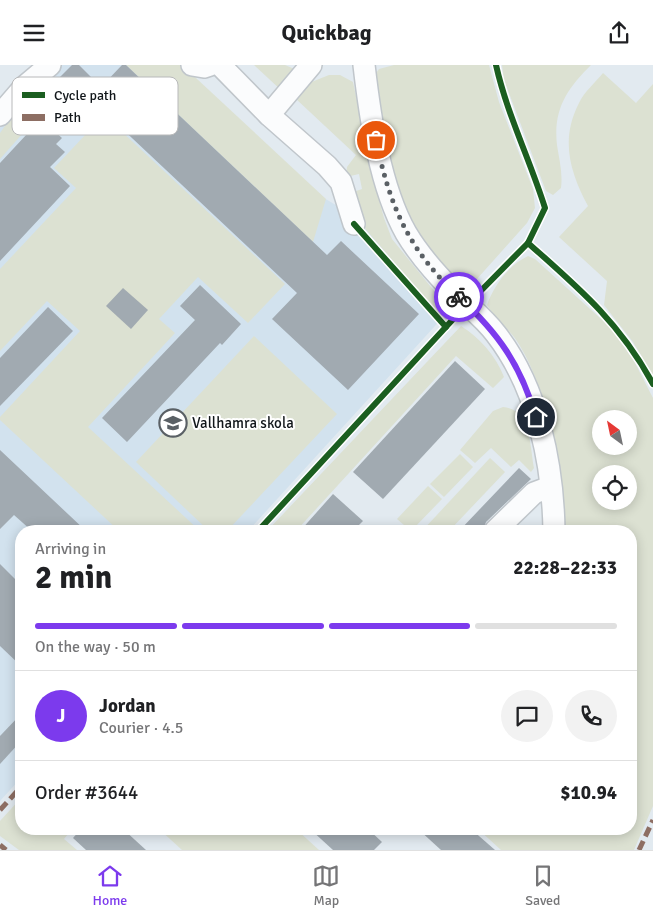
<!DOCTYPE html>
<html lang="en">
<head>
<meta charset="utf-8">
<style>
	:root { --surface:#fff; --page:#f2f2f2; --text:#202124; --muted:#757577; --line:#e0e0e0; --accent:#7c3aed }
	body { margin:0; font-family:Signika,sans-serif; background:var(--page); color:var(--text); height:100vh; display:flex; flex-direction:column; font-size:19px; white-space:nowrap }
	* { box-sizing:border-box; margin:0 }
	p { font-size:16px; color:var(--muted) }
	.icon { flex:none; width:28px; height:28px; fill:none; stroke:currentColor; stroke-width:2; stroke-linecap:round; stroke-linejoin:round }
	.map { position:relative; flex:1; overflow:hidden }
	.panel { position:absolute; left:15px; top:460px; width:622px; height:310px; display:flex; flex-direction:column; background:var(--surface); border-radius:20px; box-shadow:0 2px 12px #0003 }
	.panel>* { flex:none }
	.needle { width:32px; rotate:327deg }
	.controls { position:absolute; left:592px; top:345px; display:grid; gap:10px }
	.controls a { display:grid; place-items:center; width:45px; height:45px; border-radius:50%; background:var(--surface); box-shadow:0 2px 12px #0003; font-size:25px }
	.pin { position:absolute; display:grid; place-items:center; width:42px; height:42px; color:#fff; margin:-21px; border:2px solid #fff; border-radius:50%; box-shadow:0 1px 5px #0007 }
	.courier { position:absolute; display:grid; place-items:center; width:50px; height:50px; margin:-25px; border:4px solid #7c3aed; border-radius:50%; background:#fff; color:#222; box-shadow:0 1px 6px #0007 }
	.headline em { font-style:normal; font-weight:800 }
	.headline div { display:flex; flex-direction:column-reverse }
	.headline { display:flex; align-items:center; justify-content:space-between; height:85px; padding:0 20px }
	h1 { font-size:32px; font-weight:800; line-height:38px }
	.bar { display:grid; grid-template-columns:repeat(4,1fr); gap:8px 5px; align-content:center; height:60px; padding:0 20px }
	.bar i { height:6px; border-radius:4px; background:var(--line) }
	.bar .current { background:var(--accent) }
	.bar p { grid-column:span 4 }
	.line { display:flex; align-items:center; gap:12px; padding:0 20px; border-top:1px solid var(--line) }
	.line div { flex:1 }
	.round { display:grid; place-items:center; flex:none; width:52px; height:52px; border-radius:26px; background:var(--page) }
	header { display:flex; justify-content:space-between; align-items:center; height:65px; padding:0 20px; background:var(--surface); font-size:22px; font-weight:800 }
	.tab-bar { display:flex; justify-content:space-around; align-items:center; height:70px; border-top:1px solid var(--line); background:var(--surface); font-size:14px; color:var(--muted) }
	.tab-bar a { display:grid; justify-items:center; gap:2px }
	.tab-bar .current { color:var(--accent) }
	.map>svg:first-child { display:block }
	.built { fill:#d2e2ee }
	.green { fill:#dce1d2; fill-rule:evenodd }
	.building { fill:#a1aab1 }
	.lines { fill:none; stroke-linecap:round; stroke-linejoin:round }
	.minor-casing { stroke:#c0c6cb; stroke-width:24 }
	.minor { stroke:#fbfcfd; stroke-width:21 }
	.quiet { stroke:#8d6e63; stroke-width:5; stroke-dasharray:10 5; stroke-linecap:butt }
	.cycleway-casing { stroke:#fff; stroke-width:9 }
	.cycleway { stroke:#1b5e20; stroke-width:6 }
	.done { stroke:#5a6065; stroke-width:5; stroke-dasharray:0 9 }
	.route { stroke:#7c3aed; stroke-width:6 }
	.labels { text-anchor:middle; stroke-width:4; stroke-linejoin:round; paint-order:stroke }
	.poi-label { font-size:15px; fill:#11161a; stroke:#fff; text-anchor:start }
	.key { fill:#fff; stroke:#b8b9ba; stroke-width:1 }
	.key-label { font-size:14px; fill:#11161a }
</style>
</head>
<body>
<header><svg class="icon" aria-label="menu" viewBox="0 0 24 24"><path d="M4 6h16M4 12h16M4 18h16"/></svg>Quickbag<svg class="icon" aria-label="share" viewBox="0 0 24 24"><path d="M12 15V3M7 8l5-5 5 5M5 13v7h14v-7"/></svg></header>
<div class="map">
<svg width="653" height="785" viewBox="0 0 653 785">
	<rect width="100%" height="100%" fill="#e2eaf0"/>
	<polygon class="built" points="39,0 172,0 324,133 371,161 445,250 248,466 21,466 21,713 0,736 0,37"/>
	<g class="green">
		<polygon points="126,0 182,0 326,134 313,177"/>
		<polygon points="254,0 285,0 299,6 282,26"/>
		<path d="M394,0H489L499,37L533,124L535,143L527,158L468,224C458,215 446,206 437,196C392,141 384,78 374,11L379,4Z"/>
		<path d="M502,0H591C567,24 553,44 557,80C559,94 563,108 561,123L553,130L546,126L504,15Z"/>
		<path d="M603,8L636,38L653,19V310L633,277L604,240L607,216L559,172L588,141C570,107 560,75 579,38C584,27 595,18 603,8Z"/>
		<polygon points="329,10 340,10 353,17 374,117 384,153 392,174 452,248 444,255 355,152 350,128 362,124 359,109 346,112 347,102 356,90 295,33 309,18"/>
		<polygon points="24,40 31,41 39,50 0,94 0,68 19,41"/>
		<polygon points="104,50 285,219 248,258 198,212 159,254 175,268 88,362 200,466 119,466 0,355 0,352 80,266 47,236 0,286 0,204 76,123 54,103"/>
		<path d="M528,191L535,194L611,263L634,296L653,333V741L634,785H501L478,764H631V466H564C555,404 553,336 520,281C511,265 496,255 487,240C494,220 509,200 528,191ZM601,354H629V381H601ZM601,409H629V436H601Z"/>
		<path d="M461,261C479,272 496,291 504,312L493,323L456,291L296,466H267Z"/>
		<polygon points="254,271 337,349 227,466 209,466 136,397"/>
		<path d="M503,342C531,344 530,382 534,403L531,407L519,395L511,402L491,383L475,398L460,385L493,346Z"/>
		<polygon points="460,389 473,402 444,432 430,419"/>
		<polygon points="490,393 505,407 449,466 422,466"/>
		<polygon points="428,421 442,434 411,466 397,454"/>
		<polygon points="21,733 21,764 72,764 64,774 77,785 19,785 0,771 0,756"/>
		<polygon points="159,764 296,764 319,785 182,785"/>
	</g>
	<g class="building">
		<polygon points="72,0 79,0 101,22 122,0 126,0 327,190 341,176 419,249 348,325 272,254 297,228 83,27 59,50 41,31"/>
		<polygon points="41,54 62,73 56,79 65,87 50,102 70,121 0,196 0,98"/>
		<polygon points="200,220 241,259 222,280 220,278 127,377 102,353 195,255 180,241"/>
		<polygon points="123,223 148,245 131,264 106,241"/>
		<polygon points="48,242 73,266 0,341 0,293"/>
		<polygon points="455,296 485,324 383,434 353,407"/>
		<polygon points="0,385 86,466 32,466 14,450 0,464"/>
		<polygon points="519,403 531,414 486,457 483,465 459,466"/>
		<polygon points="333,429 363,456 353,466 300,466"/>
		<polygon points="0,499 21,520 21,601 0,581"/>
		<polygon points="21,649 21,676 0,699 0,671"/>
		<polygon points="81,764 123,764 146,785 86,785 73,773"/>
		<polygon points="310,764 368,764 382,777 374,785 333,785"/>
		<polygon points="418,764 471,764 495,785 441,785"/>
	</g>
	<g class="lines">
		<g class="minor-casing">
			<g id="minor">
				<polyline points="192,0 204,2 210,0"/>
				<polyline points="220,0 269,50 327,101 341,117 354,159"/>
				<path d="M364,0C370,52 380,122 406,168C419,190 436,209 454,227C468,241 484,253 496,269C538,323 553,400 554,466"/>
				<polyline points="0,50 24,22 50,0"/>
				<polyline points="269,50 311,0"/>
				<polyline points="495,466 534,428 550,422"/>
			</g>
		</g>
		<use href="#minor" class="minor"/>
		<g class="quiet">
			<polyline points="0,745 21,722"/>
			<polyline points="0,780 6,785"/>
			<polyline points="639,785 653,755"/>
		</g>
		<g class="cycleway-casing">
			<g id="cycleway">
				<path d="M496,0C507,49 530,95 545,143L528,178C579,223 620,258 653,319"/>
				<polyline points="354,159 446,262"/>
				<polyline points="258,466 456,251 528,178"/>
			</g>
		</g>
		<use href="#cycleway" class="cycleway"/>
	</g>
	<g class="lines">
		<path class="done" d="M376,75C390,142 408,184 459,232"/>
		<path class="route" d="M459,232C499,269 520,299 536,352"/>
	</g>
	<defs>
		<g id="school-ring" transform="scale(1.4375)"><circle r="9.5" fill="#fff" stroke="#5a6065" stroke-width="1.5"/><path d="M0-5L7-2L0 1L-7-2ZM-4 1L0 2.5L4 1V4Q0 6-4 4Z" fill="#5a6065"/></g>
	</defs>
	<g fill-rule="evenodd">
		<use href="#school-ring" x="173" y="358"/>
	</g>
	<g class="labels">
		<g class="poi-label">
			<text x="192" y="363">Vallhamra skola</text>
		</g>
	</g>
	<rect x="12" y="12" width="166" height="58" rx="8" class="key"/>
	<rect x="22" y="27" width="23" height="6" fill="#1b5e20"/>
	<rect x="22" y="49" width="23" height="7" fill="#8d6e63"/>
	<g class="key-label">
		<text x="54" y="35">Cycle path</text>
		<text x="54" y="57">Path</text>
	</g>
</svg>
<div class="controls">
<a><svg class="needle" viewBox="-14 -14 28 28"><path d="M0-13l5 13h-10z" fill="#e53935"/><path d="M0 13l5-13h-10z" fill="#757577"/></svg></a>
<a><svg class="icon" aria-label="locate" viewBox="0 0 24 24"><circle cx="12" cy="12" r="6"/><path d="M12 2v4M12 18v4M2 12h4M18 12h4"/></svg></a>
</div>
<div class="pin" style="left:376px;top:75px;background:#ea580c"><svg class="icon" aria-label="bag" viewBox="0 0 24 24"><path d="M5 8h14l-1 12H6zM9 8a3 3 0 0 1 6 0"/></svg></div>
<div class="pin" style="left:536px;top:352px;background:#1f2937"><svg class="icon" aria-label="home" viewBox="0 0 24 24"><path d="M3 11l9-7 9 7M6 9v11h12V9"/></svg></div>
<div class="courier" style="left:459px;top:232px"><svg class="icon" aria-label="bike" viewBox="0 0 24 24"><circle cx="6" cy="16" r="4"/><circle cx="18" cy="16" r="4"/><path d="M6 16l4-8h5l3 8M10 8l3 8H6M13 5h3"/></svg></div>
<section class="panel">
<div class="headline"><div><h1>2 min</h1><p>Arriving in</p></div><em>22:28–22:33</em></div>
<div class="bar"><i class="current"></i><i class="current"></i><i class="current"></i><i></i><p>On the way · 50 m</p></div>
<div class="line" style="height:90px"><b class="round" style="background:var(--accent);color:#fff">J</b><div><b>Jordan</b><p>Courier · 4.5</p></div><a class="round"><svg class="icon" aria-label="chat" viewBox="0 0 24 24"><path d="M4 5h16v11H9l-5 4z"/></svg></a><a class="round"><svg class="icon" aria-label="phone" viewBox="0 0 24 24"><path d="M5 4h4l2 5-3 2q2 4 5 5l2-3 5 2v4C11 20 4 13 5 4z"/></svg></a></div>
<div class="line" style="height:65px"><div>Order #3644</div><b>$10.94</b></div>
</section>
</div>
<nav class="tab-bar">
<a class="current"><svg class="icon" aria-label="home" viewBox="0 0 24 24"><path d="M3 11l9-7 9 7M6 9v11h12V9"/></svg>Home</a>
<a><svg class="icon" aria-label="map" viewBox="0 0 24 24"><path d="M3 6l6-2 6 2 6-2v14l-6 2-6-2-6 2zM9 4v14M15 6v14"/></svg>Map</a>
<a><svg class="icon" aria-label="saved" viewBox="0 0 24 24"><path d="M7 4h10v16l-5-4-5 4z"/></svg>Saved</a>
</nav>
</body>
</html>
